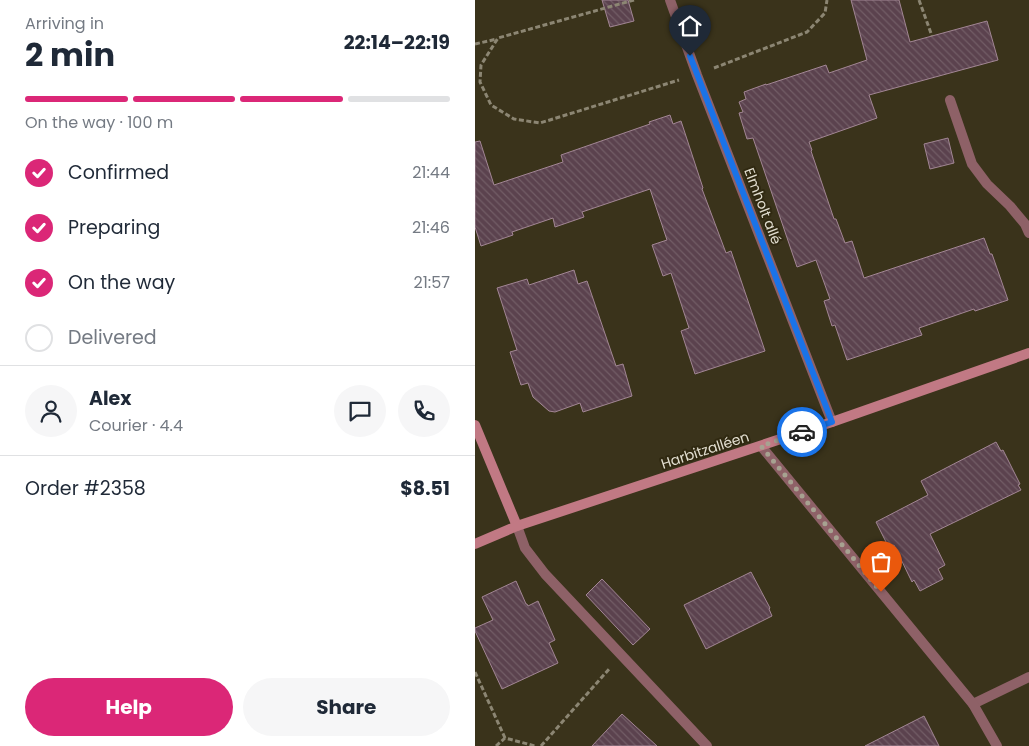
<!DOCTYPE html>
<html lang="en">
<head>
<meta charset="utf-8">
<style>
	:root { --surface:#fff; --page:#f6f6f7; --text:#1f2937; --muted:#747a83; --line:#e0e1e3; --accent:#db2777 }
	body { margin:0; font-family:Poppins,sans-serif; background:var(--page); color:var(--text); height:100vh; display:flex; flex-direction:column; font-size:19px; white-space:nowrap }
	* { box-sizing:border-box; margin:0 }
	p { font-size:16px; color:var(--muted) }
	.icon { flex:none; width:28px; height:28px; fill:none; stroke:currentColor; stroke-width:2; stroke-linecap:round; stroke-linejoin:round }
	.map { position:relative; flex:1; overflow:hidden }
	.side { display:flex; flex-direction:column; background:var(--surface); width:475px }
	.side>* { flex:none }
	.pin { position:absolute; display:grid; place-items:center; width:42px; height:42px; color:#fff; margin:-51px -21px; border-radius:50% 50% 50% 0; rotate:-45deg; box-shadow:0 0 5px #0007 }
	.pin .icon { rotate:45deg }
	.courier { position:absolute; display:grid; place-items:center; width:50px; height:50px; margin:-25px; border:4px solid #1a73e8; border-radius:50%; background:#fff; color:#222; box-shadow:0 1px 6px #0007 }
	.summary em { font-style:normal; font-weight:700 }
	.summary div { display:flex; flex-direction:column-reverse }
	.summary { display:flex; align-items:center; justify-content:space-between; height:85px; padding:0 25px }
	h1 { font-size:32px; font-weight:700; line-height:38px }
	.bar { display:grid; grid-template-columns:repeat(4,1fr); gap:8px 5px; align-content:center; height:60px; padding:0 25px }
	.bar i { height:6px; border-radius:4px; background:var(--line) }
	.bar .active { background:var(--accent) }
	.bar p { grid-column:span 4 }
	.line { display:flex; align-items:center; gap:12px; padding:0 25px; border-top:1px solid var(--line) }
	.line div { flex:1 }
	.round { display:grid; place-items:center; flex:none; width:52px; height:52px; border-radius:26px; background:var(--page) }
	ol { padding:0 25px; list-style:none }
	li { display:flex; align-items:center; gap:15px; height:55px }
	li p { margin-inline-start:auto }
	li .icon { padding:5px; border-radius:50%; background:var(--accent); color:#fff; stroke-width:4 }
	li:last-child { color:var(--muted) }
	li i { width:28px; height:28px; border:2px solid var(--line); border-radius:50% }
	.action { display:flex; gap:10px; margin-top:auto; padding:10px 25px }
	.action a { flex:1; height:58px; border-radius:30px; background:var(--accent); color:#fff; font-size:20px; font-weight:700; line-height:58px; text-align:center }
	.action a+a { background:var(--page); color:var(--text) }
	main { display:flex; flex:1; min-height:0 }
	.map>svg:first-child { display:block }
	.building { fill:url(#building-back-hatch); stroke:#a28694 }
	.lines { fill:none; stroke-linecap:round; stroke-linejoin:round }
	.path { stroke:#8c8673; stroke-width:3; stroke-dasharray:5 2.5; stroke-linecap:butt }
	.lane { stroke:#8e6167; stroke-width:10 }
	.street { stroke:#8e6167; stroke-width:10 }
	.secondary { stroke:#c17984; stroke-width:10 }
	.done { stroke:#a7a291; stroke-width:5; stroke-dasharray:0 9 }
	.route { stroke:#1a73e8; stroke-width:6 }
	.labels { text-anchor:middle; stroke-width:4; stroke-linejoin:round; paint-order:stroke }
	.street-label { font-size:14px; fill:#e2ded0; stroke:#302911 }
</style>
</head>
<body>
<main>
<section class="side">
<div class="summary"><div><h1>2 min</h1><p>Arriving in</p></div><em>22:14–22:19</em></div>
<div class="bar"><i class="active"></i><i class="active"></i><i class="active"></i><i></i><p>On the way · 100 m</p></div>
<ol>
<li><svg class="icon" aria-label="check" viewBox="0 0 24 24"><path d="M5 12l5 5 9-10"/></svg>Confirmed<p>21:44</p></li>
<li><svg class="icon" aria-label="check" viewBox="0 0 24 24"><path d="M5 12l5 5 9-10"/></svg>Preparing<p>21:46</p></li>
<li><svg class="icon" aria-label="check" viewBox="0 0 24 24"><path d="M5 12l5 5 9-10"/></svg>On the way<p>21:57</p></li>
<li><i></i>Delivered</li>
</ol>
<div class="line" style="height:90px"><a class="round"><svg class="icon" aria-label="person" viewBox="0 0 24 24"><circle cx="12" cy="8" r="4"/><path d="M4 21q1-7 8-7t8 7"/></svg></a><div><b>Alex</b><p>Courier · 4.4</p></div><a class="round"><svg class="icon" aria-label="chat" viewBox="0 0 24 24"><path d="M4 5h16v11H9l-5 4z"/></svg></a><a class="round"><svg class="icon" aria-label="phone" viewBox="0 0 24 24"><path d="M5 4h4l2 5-3 2q2 4 5 5l2-3 5 2v4C11 20 4 13 5 4z"/></svg></a></div>
<div class="line" style="height:65px"><div>Order #2358</div><b>$8.51</b></div>
<div class="action"><a>Help</a><a>Share</a></div>
</section>
<div class="map">
<svg width="554" height="746" viewBox="0 0 554 746">
	<defs>
		<pattern id="building-back-hatch" width="6" height="6" patternUnits="userSpaceOnUse" patternTransform="scale(1.25)"><rect width="6" height="6" fill="#5b424e"/><path d="M-1 5l2 2M0 0l6 6M5-1l2 2" fill="none" stroke="#725d66"/></pattern>
	</defs>
	<rect width="100%" height="100%" fill="#3a331b"/>
	<g class="building">
		<polygon points="127,0 153,0 159,21 135,27"/>
		<polygon points="376,0 424,0 435,42 512,21 523,60 394,95 402,118 334,142 337,150 336,151 359,219 361,219 370,243 377,241 389,278 509,238 515,254 517,254 533,300 500,311 499,309 444,328 447,335 372,360 360,325 357,326 349,301 355,299 341,260 322,267 278,138 272,139 264,113 268,112 264,102 271,99 269,92 291,84 291,85 351,65 354,73 392,60"/>
		<polygon points="195,115 198,124 206,121 228,188 227,189 251,253 256,251 290,351 220,374 206,331 214,328 196,273 188,276 177,245 192,240 175,189 107,212 109,217 80,227 78,218 37,232 38,235 6,246 0,227 0,142 5,141 19,185 88,162 86,155 175,124 174,122"/>
		<polygon points="473,138 479,163 455,169 449,144"/>
		<polygon points="99,270 103,284 112,281 141,366 148,364 157,396 108,412 105,403 80,412 74,411 58,397 53,383 46,385 35,352 42,350 22,288 52,279 54,285"/>
		<polygon points="521,442 526,451 528,450 545,484 543,485 546,490 455,534 470,565 463,569 468,579 445,591 439,580 437,582 419,545 414,548 401,522 453,495 446,481"/>
		<polygon points="276,572 295,608 294,609 297,616 231,649 209,605"/>
		<polygon points="127,579 175,629 158,645 111,595"/>
		<polygon points="41,581 51,604 52,604 53,606 63,601 80,640 74,643 83,663 27,689 0,631 0,628 18,620 7,597"/>
		<polygon points="147,714 182,746 117,746"/>
		<polygon points="449,716 464,746 390,746"/>
	</g>
	<g class="lines">
		<g class="path">
			<polyline points="159,0 23,38 6,65 5,82 16,105 39,119 65,123 204,80"/>
			<polyline points="444,0 457,36"/>
			<polyline points="0,44 22,39"/>
			<polyline points="239,68 332,32 350,13 352,0"/>
			<polyline points="0,672 30,738"/>
			<polyline points="21,746 30,738 60,746"/>
			<polyline points="66,746 135,668"/>
		</g>
		<g class="lane">
			<polyline points="42,526 50,548 70,574 232,746"/>
			<polyline points="498,704 554,677"/>
		</g>
		<g class="street">
			<polyline points="195,0 222,75 357,422"/>
			<polyline points="475,100 497,164 512,184 535,206 550,224 554,233"/>
			<polyline points="286,446 498,704 522,746"/>
		</g>
		<g class="secondary">
			<polyline points="0,425 42,526"/>
			<polyline points="0,544 42,526 357,422 554,353"/>
		</g>
	</g>
	<g class="lines">
		<polyline class="done" points="327,432 286,446 406,592"/>
		<polyline class="route" points="215,56 357,422 327,432"/>
	</g>
	<g class="labels">
		<g class="street-label">
			<text transform="translate(288 206) rotate(69)" y="5">Elmholt allé</text>
			<text transform="translate(230 450) rotate(-18)" y="5">Harbitzalléen</text>
		</g>
	</g>
</svg>
<div class="pin" style="left:406px;top:592px;background:#ea580c"><svg class="icon" aria-label="bag" viewBox="0 0 24 24"><path d="M5 8h14l-1 12H6zM9 8a3 3 0 0 1 6 0"/></svg></div>
<div class="pin" style="left:215px;top:56px;background:#1f2937"><svg class="icon" aria-label="home" viewBox="0 0 24 24"><path d="M3 11l9-7 9 7M6 9v11h12V9"/></svg></div>
<div class="courier" style="left:327px;top:432px"><svg class="icon" aria-label="car" viewBox="0 0 24 24"><path d="M5 17H2v-5l4-1 3-4h7l3 4 3 1v5h-3M9 17h6M6 11h13"/><circle cx="7" cy="17" r="2"/><circle cx="17" cy="17" r="2"/></svg></div>
</div>
</main>
</body>
</html>
